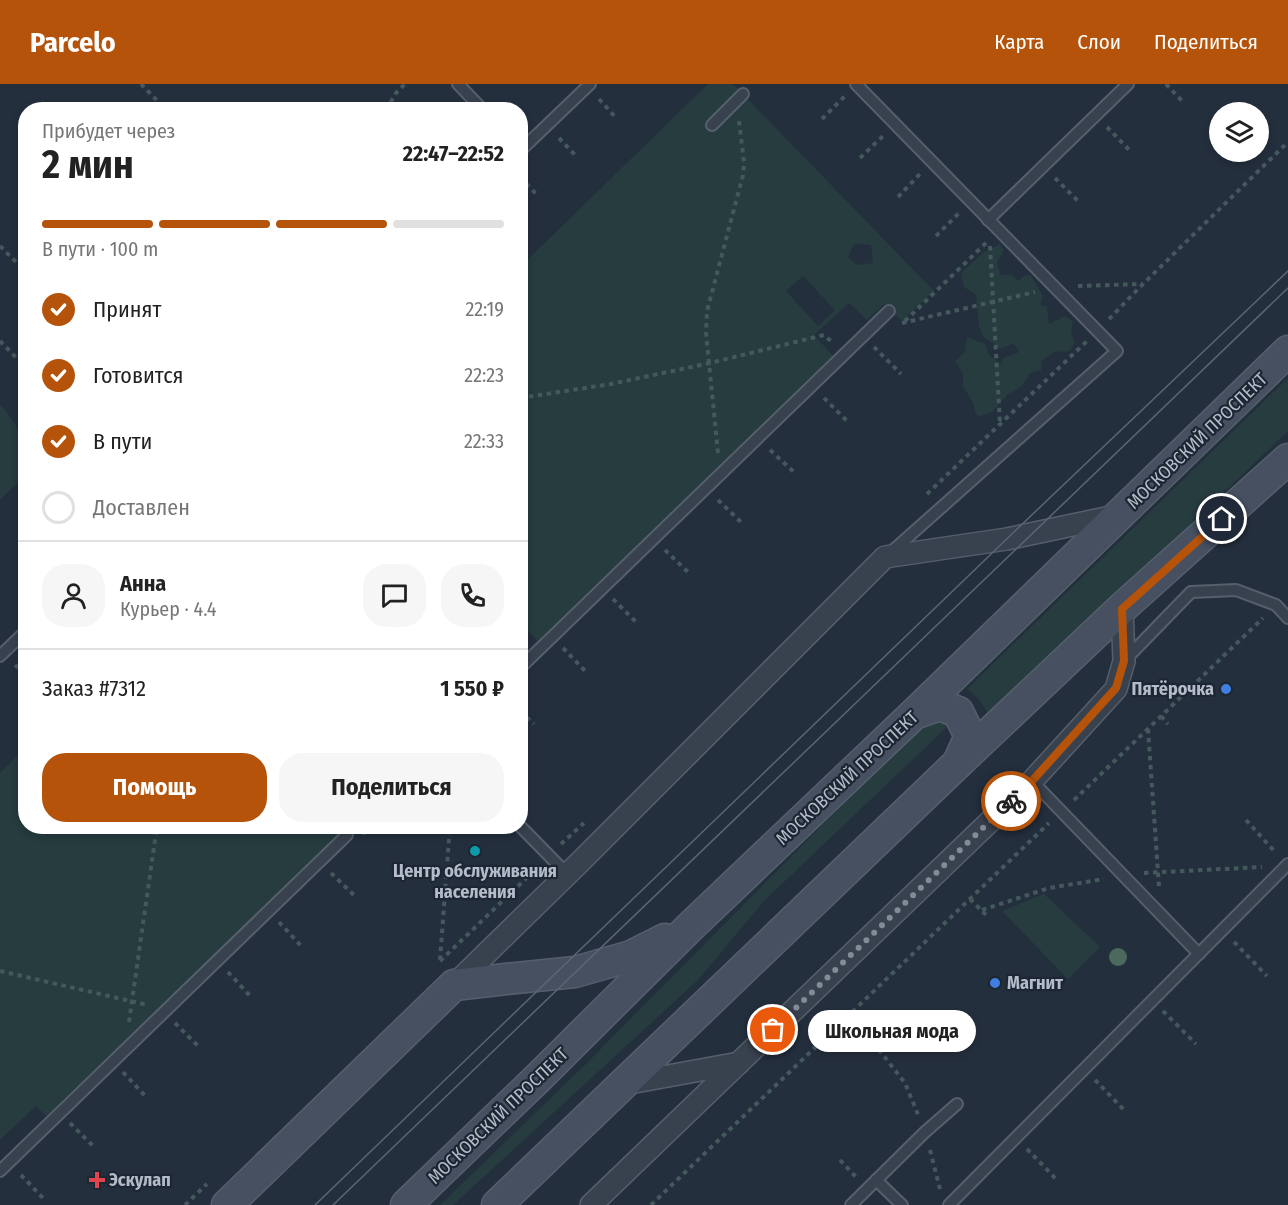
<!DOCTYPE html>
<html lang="ru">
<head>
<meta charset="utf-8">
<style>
	:root { --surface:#fff; --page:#f6f6f6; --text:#222; --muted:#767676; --line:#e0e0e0; --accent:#b45309 }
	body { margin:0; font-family:"Fira Sans Condensed",sans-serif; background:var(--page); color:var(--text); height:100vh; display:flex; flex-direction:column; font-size:22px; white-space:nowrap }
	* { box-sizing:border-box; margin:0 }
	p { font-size:20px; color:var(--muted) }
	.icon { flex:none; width:33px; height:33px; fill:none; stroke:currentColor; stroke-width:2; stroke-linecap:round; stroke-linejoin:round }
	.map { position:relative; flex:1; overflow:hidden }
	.drawer { position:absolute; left:18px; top:18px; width:510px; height:732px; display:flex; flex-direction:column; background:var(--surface); border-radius:24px; box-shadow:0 3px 9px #0003 }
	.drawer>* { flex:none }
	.fabs { position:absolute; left:1209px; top:18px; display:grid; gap:12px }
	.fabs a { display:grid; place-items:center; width:60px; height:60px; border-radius:50%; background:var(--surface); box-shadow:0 3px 9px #0003; font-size:30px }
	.pin { position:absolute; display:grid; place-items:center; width:51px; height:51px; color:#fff; margin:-26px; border:3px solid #fff; border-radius:50%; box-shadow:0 2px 6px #0007 }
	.courier { position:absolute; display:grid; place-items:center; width:60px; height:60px; margin:-30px; border:4px solid #b45309; border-radius:50%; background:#fff; color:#222; box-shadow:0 2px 8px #0007 }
	.bubble { position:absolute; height:42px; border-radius:21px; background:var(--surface); box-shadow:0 3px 9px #0003; font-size:20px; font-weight:700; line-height:42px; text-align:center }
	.summary em { font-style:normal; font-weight:700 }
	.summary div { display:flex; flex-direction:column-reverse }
	.summary { display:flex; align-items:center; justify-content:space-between; height:102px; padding:0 24px }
	h1 { font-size:39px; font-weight:700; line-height:45px }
	.bar { display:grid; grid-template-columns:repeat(4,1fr); gap:9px 6px; align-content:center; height:72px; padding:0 24px }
	.bar i { height:8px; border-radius:4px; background:var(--line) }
	.bar .active { background:var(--accent) }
	.bar p { grid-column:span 4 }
	.line { display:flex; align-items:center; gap:15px; padding:0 24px; border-top:2px solid var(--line) }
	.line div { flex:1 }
	.round { display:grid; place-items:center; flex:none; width:63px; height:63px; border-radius:24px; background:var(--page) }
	ol { padding:0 24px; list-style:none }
	li { display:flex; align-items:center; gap:18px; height:66px }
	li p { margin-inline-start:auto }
	li .icon { padding:6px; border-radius:50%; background:var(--accent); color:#fff; stroke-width:4 }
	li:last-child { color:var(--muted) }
	li i { width:33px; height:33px; border:3px solid var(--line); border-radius:50% }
	.primary-button { display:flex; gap:12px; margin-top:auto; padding:12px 24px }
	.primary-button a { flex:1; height:69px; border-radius:24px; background:var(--accent); color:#fff; font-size:24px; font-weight:700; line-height:69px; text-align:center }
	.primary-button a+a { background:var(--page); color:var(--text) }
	header { display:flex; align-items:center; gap:36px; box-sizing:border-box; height:84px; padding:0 30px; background:var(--accent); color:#fff }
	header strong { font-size:28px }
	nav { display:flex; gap:33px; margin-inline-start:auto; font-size:21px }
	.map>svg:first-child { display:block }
	.green { fill:#263c3f; fill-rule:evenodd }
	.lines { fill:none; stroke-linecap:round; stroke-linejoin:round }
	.lane-casing { stroke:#565f6c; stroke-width:14 }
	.street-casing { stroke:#565f6c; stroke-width:24 }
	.secondary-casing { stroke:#565f6c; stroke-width:33 }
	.path { stroke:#44595c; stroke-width:4; stroke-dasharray:4.5 4.5; stroke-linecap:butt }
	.lane { stroke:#38414e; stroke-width:10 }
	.street { stroke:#38414e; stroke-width:21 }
	.secondary { stroke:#465061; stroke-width:30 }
	.tram { stroke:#5a6575; stroke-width:1.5 }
	.tree { fill:#4b6a5d }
	.done { stroke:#828b98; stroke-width:6; stroke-dasharray:0 10.8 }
	.route { stroke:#b45309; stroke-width:8 }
	.shop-dot { fill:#3f7fe0; stroke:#1d2633; stroke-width:2 }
	.culture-dot { fill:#0f9aa8; stroke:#1d2633; stroke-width:2 }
	.health-dot { fill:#e0444e; stroke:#1d2633; stroke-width:2 }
	.labels { text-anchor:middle; stroke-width:4.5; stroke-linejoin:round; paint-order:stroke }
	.street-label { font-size:18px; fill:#b4bcc9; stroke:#1d2633 }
	.poi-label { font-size:18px; font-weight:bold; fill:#b4bcc9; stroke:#1d2633; text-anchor:start }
</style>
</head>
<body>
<header>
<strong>Parcelo</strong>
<nav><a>Карта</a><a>Слои</a><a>Поделиться</a></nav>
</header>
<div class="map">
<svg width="1288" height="1121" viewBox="0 0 1288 1121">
	<rect width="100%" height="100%" fill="#242f3e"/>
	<g class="green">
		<path d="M708,0H733L934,207L902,237L884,220L867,236L849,219L814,251L833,272L538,557L525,544L521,548V182ZM854,160L871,161L873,179L857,181L848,173ZM803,192L835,226L818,242L786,207Z"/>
		<polygon points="1000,160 1004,166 997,179 1001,191 1012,191 1018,197 1024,192 1031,191 1043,212 1040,221 1047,223 1049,240 1065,232 1073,237 1071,249 1075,259 1069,267 1054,268 1042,277 1041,286 1030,289 1022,302 1007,311 992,328 977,333 972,317 963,302 963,290 955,277 965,268 967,253 985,260 989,271 1001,280 1003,274 1019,268 1014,259 1001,265 984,253 979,243 976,211 964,203 961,189 983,169"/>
		<path d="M1288,294V347L989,633C984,621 978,612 967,605Z"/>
		<polygon points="0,321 3,323 15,340 24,363 22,380 18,398 0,416"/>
		<polygon points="933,629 949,641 763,818 698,896 453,1121 440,1121 585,981"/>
		<polygon points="25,664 26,742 349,743 46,1032 36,1022 0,1056 0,689"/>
		<polygon points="1044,810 1100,863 1068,895 1002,827"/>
	</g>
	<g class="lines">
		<g class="lane-casing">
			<g id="lane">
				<polyline points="458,0 483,26"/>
				<polyline points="856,0 1117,267 889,470"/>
				<polyline points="712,41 743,10"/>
				<polyline points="520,67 590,0"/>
				<polyline points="988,136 1128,0"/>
				<polyline points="0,572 26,547"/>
				<polyline points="1124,577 1191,508 1236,506 1276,521 1288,534"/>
				<polyline points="520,584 889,227"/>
				<polyline points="1032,697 1199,870"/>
				<polyline points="520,742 568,791"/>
				<polyline points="0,1087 347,751"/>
				<polyline points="876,1096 902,1121"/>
				<polyline points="851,1121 925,1048 957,1020"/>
				<polyline points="949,1121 1288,780"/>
			</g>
		</g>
		<g class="street-casing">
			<g id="street">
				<polyline points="454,901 579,779 885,473 1007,455 1120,431"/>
				<polyline points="624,1000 739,979"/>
				<polyline points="591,1121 1032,697 1116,605 1124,577 1122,524"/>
			</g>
		</g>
		<g class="secondary-casing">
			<g id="secondary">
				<polyline points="914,630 940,621 958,628 970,652 958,679"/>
				<polyline points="227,1121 454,901 506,895 575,888 631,872 665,855"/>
				<polyline points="406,1121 540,992 690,843 914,630 1288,267"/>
				<polyline points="497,1121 958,679 1122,524 1288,375"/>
			</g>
		</g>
		<g class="path">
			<polyline points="141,0 166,26"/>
			<polyline points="1166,0 1184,19"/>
			<polyline points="599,15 617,35"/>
			<polyline points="386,26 396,9 405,0"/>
			<polyline points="822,35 845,12"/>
			<polyline points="1107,43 1132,69"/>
			<polyline points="559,54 577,73"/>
			<polyline points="860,74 883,52"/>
			<polyline points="520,93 537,111"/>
			<polyline points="1055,94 1080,119"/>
			<polyline points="898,113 920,90"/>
			<polyline points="936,152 959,129"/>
			<polyline points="0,162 26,188"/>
			<polyline points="990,162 1000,340"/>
			<polyline points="1078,202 1142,200"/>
			<polyline points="1109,235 1143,200 1288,58"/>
			<polyline points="905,237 988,157"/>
			<polyline points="902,239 1035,208"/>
			<polyline points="0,257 26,284"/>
			<polyline points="874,263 901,290"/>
			<polyline points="520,314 611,300 710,279 824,251 833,259"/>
			<polyline points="824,314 849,339"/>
			<polyline points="770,366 796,390"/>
			<polyline points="718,369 706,249 707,227 743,91 744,78 739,37"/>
			<polyline points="927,410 1087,257"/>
			<polyline points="718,416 743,440"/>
			<polyline points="665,466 690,490"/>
			<polyline points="613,515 638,540"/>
			<polyline points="563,564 587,589"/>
			<polyline points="15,581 26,591"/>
			<polyline points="520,627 534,640"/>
			<polyline points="1161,632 1168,640"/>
			<polyline points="1148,645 1159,803"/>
			<polyline points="1074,716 1263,534"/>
			<polyline points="1246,736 1276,769"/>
			<polyline points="362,749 420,742"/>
			<polyline points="561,760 584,739"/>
			<polyline points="331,789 356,813"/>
			<polyline points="1144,789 1262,783"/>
			<polyline points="970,815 988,833"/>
			<polyline points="982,826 1049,804 1104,795"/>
			<polyline points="279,838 303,864"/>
			<polyline points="1234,858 1267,892"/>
			<polyline points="440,876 450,742"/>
			<polyline points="440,877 539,782"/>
			<polyline points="0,887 148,921"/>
			<polyline points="228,888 252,914"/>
			<polyline points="1163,927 1196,960"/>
			<polyline points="851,930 905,999 919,1033"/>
			<polyline points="129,938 157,742"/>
			<polyline points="175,939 200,964"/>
			<polyline points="123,988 147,1014"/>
			<polyline points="1095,996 1126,1028"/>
			<polyline points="70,1039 95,1064"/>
			<polyline points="1027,1065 1056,1095"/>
			<polyline points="930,1066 940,1105"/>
			<polyline points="840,1076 856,1093"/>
			<polyline points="21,1091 43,1114"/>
			<polyline points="185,1121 207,1100"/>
			<polyline points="651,1121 1049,739"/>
		</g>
		<use href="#lane" class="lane"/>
		<use href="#street" class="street"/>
		<use href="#secondary" class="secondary"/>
		<g class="tram">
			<polyline points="315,1121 1015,447 1288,187"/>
			<polyline points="333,1121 1288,204"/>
		</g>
	</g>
	<circle class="tree" cx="1118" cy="873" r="9"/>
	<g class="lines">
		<polyline class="done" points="773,946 1011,717"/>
		<polyline class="route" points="1011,717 1032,697 1116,604 1124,577 1122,525 1222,435"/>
	</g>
	<g class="shop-dot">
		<circle cx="1226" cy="605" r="6"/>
		<circle cx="995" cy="899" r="6"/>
	</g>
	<circle class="culture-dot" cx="475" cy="767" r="6"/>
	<path class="health-dot" d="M94 1087h6v6h6v6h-6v6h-6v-6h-6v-6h6z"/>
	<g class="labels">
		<g class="street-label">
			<text transform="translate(1197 357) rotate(-44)" y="6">МОСКОВСКИЙ ПРОСПЕКТ</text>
			<text transform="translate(847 694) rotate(-43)" y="6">МОСКОВСКИЙ ПРОСПЕКТ</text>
			<text transform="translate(498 1032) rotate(-44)" y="6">МОСКОВСКИЙ ПРОСПЕКТ</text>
		</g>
		<g class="poi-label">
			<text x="1214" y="611" text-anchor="end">Пятёрочка</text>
			<text x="475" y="793" text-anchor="middle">Центр обслуживания<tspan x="475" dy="21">населения</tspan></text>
			<text x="1007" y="905">Магнит</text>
			<text x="109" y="1102">Эскулап</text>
		</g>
	</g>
</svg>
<div class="fabs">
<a><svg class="icon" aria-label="layers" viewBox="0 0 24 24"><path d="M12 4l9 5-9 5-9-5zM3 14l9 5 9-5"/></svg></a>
</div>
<div class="pin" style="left:773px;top:946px;background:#ea580c"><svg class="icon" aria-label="bag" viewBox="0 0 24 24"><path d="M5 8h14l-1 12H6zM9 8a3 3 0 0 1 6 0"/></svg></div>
<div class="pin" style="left:1222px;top:435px;background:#1f2937"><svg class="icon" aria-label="home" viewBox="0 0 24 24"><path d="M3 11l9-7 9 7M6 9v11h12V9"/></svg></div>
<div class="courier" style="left:1011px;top:717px"><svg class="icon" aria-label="bike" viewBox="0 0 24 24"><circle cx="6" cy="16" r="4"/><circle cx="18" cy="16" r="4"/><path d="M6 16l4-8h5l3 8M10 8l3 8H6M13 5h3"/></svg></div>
<div class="bubble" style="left:808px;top:926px;width:168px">Школьная мода</div>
<section class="drawer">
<div class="summary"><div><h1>2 мин</h1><p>Прибудет через</p></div><em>22:47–22:52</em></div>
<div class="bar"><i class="active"></i><i class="active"></i><i class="active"></i><i></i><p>В пути · 100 m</p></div>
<ol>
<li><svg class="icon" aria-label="check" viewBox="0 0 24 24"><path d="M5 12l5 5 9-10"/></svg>Принят<p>22:19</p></li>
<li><svg class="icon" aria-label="check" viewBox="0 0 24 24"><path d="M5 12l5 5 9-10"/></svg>Готовится<p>22:23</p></li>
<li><svg class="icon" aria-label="check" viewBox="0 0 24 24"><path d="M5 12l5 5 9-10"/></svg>В пути<p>22:33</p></li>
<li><i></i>Доставлен</li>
</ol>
<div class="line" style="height:108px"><a class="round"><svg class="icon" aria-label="person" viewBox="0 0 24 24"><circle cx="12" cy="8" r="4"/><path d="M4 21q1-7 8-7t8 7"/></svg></a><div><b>Анна</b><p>Курьер · 4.4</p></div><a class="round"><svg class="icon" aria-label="chat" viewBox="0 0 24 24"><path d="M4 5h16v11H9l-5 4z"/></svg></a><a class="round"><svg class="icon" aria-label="phone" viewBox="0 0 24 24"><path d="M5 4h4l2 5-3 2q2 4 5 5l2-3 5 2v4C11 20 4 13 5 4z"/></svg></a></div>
<div class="line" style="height:78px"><div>Заказ #7312</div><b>1 550 ₽</b></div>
<div class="primary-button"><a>Помощь</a><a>Поделиться</a></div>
</section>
</div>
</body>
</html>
